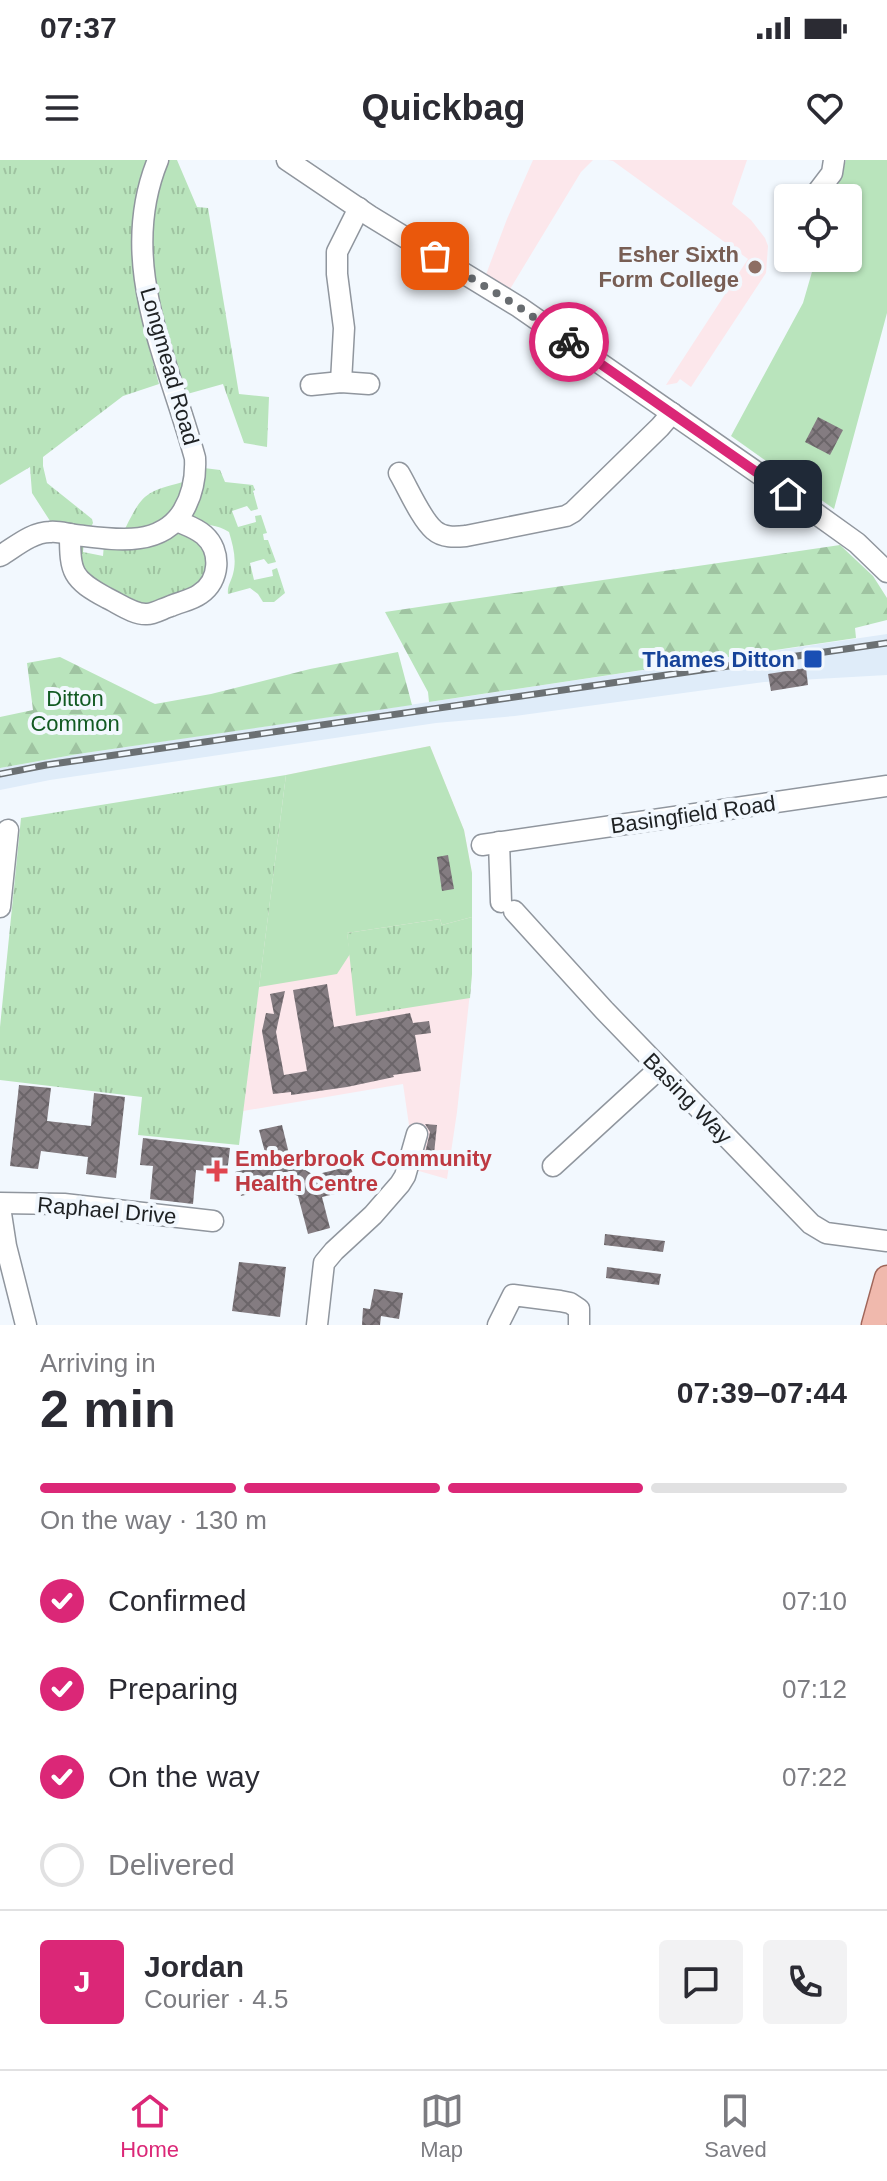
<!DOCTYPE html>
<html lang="en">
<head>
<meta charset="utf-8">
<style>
	:root { --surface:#fff; --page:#f2f2f3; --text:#2b2b33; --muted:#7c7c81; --line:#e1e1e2; --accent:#db2777 }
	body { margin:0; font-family:Helvetica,sans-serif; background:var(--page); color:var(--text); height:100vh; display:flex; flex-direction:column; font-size:30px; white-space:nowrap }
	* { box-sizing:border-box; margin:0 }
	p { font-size:26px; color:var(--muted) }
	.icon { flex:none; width:44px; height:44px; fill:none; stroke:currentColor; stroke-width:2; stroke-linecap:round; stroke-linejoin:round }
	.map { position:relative; height:1165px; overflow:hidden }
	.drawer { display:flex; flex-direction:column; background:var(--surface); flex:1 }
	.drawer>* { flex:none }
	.controls { position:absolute; left:774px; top:24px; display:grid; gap:16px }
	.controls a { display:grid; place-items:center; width:88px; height:88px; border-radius:8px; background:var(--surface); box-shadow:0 2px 6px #0004; font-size:40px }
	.pin { position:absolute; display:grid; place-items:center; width:68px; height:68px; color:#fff; margin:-34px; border-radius:16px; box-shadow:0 4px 12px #0006 }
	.courier { position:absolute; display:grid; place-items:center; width:80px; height:80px; margin:-40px; border:6px solid #db2777; border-radius:50%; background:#fff; color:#222; box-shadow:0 2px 10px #0007 }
	.summary em { font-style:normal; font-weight:700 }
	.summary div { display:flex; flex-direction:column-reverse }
	.summary { display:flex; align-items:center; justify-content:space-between; height:136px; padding:0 40px }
	h1 { font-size:52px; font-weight:700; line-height:60px }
	.bar { display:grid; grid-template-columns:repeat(4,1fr); gap:12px 8px; align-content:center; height:96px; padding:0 40px }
	.bar i { height:10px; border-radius:6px; background:var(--line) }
	.bar .active { background:var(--accent) }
	.bar p { grid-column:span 4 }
	.line { display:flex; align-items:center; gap:20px; padding:0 40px; border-top:2px solid var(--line) }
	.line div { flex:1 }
	.round { display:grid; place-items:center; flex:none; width:84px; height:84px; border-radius:8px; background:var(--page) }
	ol { padding:0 40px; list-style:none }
	li { display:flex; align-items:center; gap:24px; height:88px }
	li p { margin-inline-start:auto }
	li .icon { padding:8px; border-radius:50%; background:var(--accent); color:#fff; stroke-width:4 }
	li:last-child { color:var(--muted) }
	li i { width:44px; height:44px; border:4px solid var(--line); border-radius:50% }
	.status { display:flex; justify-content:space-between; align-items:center; height:56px; padding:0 40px; background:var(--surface); direction:ltr }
	.status svg { height:22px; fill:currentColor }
	header { display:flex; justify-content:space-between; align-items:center; height:104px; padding:0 40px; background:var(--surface); font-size:36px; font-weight:700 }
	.tabs { display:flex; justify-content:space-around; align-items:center; height:112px; border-top:2px solid var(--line); background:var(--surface); font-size:22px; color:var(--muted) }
	.tabs a { display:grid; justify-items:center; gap:4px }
	.tabs .active { color:var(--accent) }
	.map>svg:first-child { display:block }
	.education { fill:#fce7eb }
	.built { fill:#dfecf9 }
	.grass { fill:#b9e4bc }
	.forest { fill:url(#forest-firs) }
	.park { fill:url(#park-tufts) }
	.building { fill:url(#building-cross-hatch) }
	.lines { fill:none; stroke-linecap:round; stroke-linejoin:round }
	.minor-casing { stroke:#90969e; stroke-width:23 }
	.major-casing { stroke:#a0665a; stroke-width:27 }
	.minor { stroke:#fff; stroke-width:20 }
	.major { stroke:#f0b9ad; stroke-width:24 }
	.rail-casing { stroke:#6b7073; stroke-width:7 }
	.rail { stroke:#f2f8fe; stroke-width:4; stroke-dasharray:12; stroke-linecap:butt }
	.done { stroke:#686c70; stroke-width:8; stroke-dasharray:0 14.4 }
	.route { stroke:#db2777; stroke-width:10 }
	.education-dot { fill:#8d6e63; stroke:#f2f8fe; stroke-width:3 }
	.transit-dot { fill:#1a4fb4; stroke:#f2f8fe; stroke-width:3 }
	.health-dot { fill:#e0444e; stroke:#f2f8fe; stroke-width:3 }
	.labels { text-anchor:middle; stroke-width:8; stroke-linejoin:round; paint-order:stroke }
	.education-label { font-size:22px; font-weight:bold; fill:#785e54; stroke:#f2f8fe; text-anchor:end }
	.street-label { font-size:22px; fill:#1e2123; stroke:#f2f8fe }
	.transit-label { font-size:22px; font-weight:bold; fill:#164399; stroke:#f2f8fe; text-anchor:end }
	.park-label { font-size:22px; fill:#125a22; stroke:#f2f8fe }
	.health-label { font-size:22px; font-weight:bold; fill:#be3a42; stroke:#f2f8fe; text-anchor:start }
</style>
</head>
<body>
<div class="status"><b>07:37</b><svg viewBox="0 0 49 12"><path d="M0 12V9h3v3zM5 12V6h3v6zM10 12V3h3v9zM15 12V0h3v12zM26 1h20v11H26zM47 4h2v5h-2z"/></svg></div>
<header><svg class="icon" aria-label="menu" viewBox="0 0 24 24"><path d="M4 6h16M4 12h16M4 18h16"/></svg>Quickbag<svg class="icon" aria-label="heart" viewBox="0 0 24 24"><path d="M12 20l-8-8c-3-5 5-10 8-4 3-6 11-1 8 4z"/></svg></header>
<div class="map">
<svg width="887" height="1165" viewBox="0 0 887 1165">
	<defs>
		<pattern id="forest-firs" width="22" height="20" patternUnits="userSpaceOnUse" patternTransform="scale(2)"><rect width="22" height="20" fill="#b9e4bc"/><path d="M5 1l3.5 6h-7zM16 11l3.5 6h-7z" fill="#9fc3a1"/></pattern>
		<pattern id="park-tufts" width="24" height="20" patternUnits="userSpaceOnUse" patternTransform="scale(2)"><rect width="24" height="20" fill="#b9e4bc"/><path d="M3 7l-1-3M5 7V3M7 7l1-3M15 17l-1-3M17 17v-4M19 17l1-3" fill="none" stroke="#9fc3a1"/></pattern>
		<pattern id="building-cross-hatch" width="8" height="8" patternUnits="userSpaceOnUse" patternTransform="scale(2)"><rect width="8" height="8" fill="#847c81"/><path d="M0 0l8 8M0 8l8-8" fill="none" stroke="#6b6569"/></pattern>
	</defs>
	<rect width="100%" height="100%" fill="#f2f8fe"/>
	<g class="education">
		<polygon points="533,0 593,0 581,12 504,139 482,125 507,59"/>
		<polygon points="608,0 747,0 732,44 751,60 765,78 768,86 766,113 691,227 680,219 677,223 666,225 748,99 613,1"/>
		<polygon points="430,586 464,670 472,713 472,814 457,952 447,1019 398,1005 409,965 403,924 243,951 286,615"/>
	</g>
	<polygon class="built" points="887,474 887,515 764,522 515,556 436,563 50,620 0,630 0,608 78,594"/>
	<g class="grass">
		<polygon points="846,0 887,0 887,153 834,349 731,276 803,143 816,98 848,98 848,38 834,38"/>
		<polygon points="430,586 464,670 472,713 472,757 442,765 440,759 347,773 350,794 337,814 259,827 286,615"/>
	</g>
	<g class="forest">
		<polygon points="840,385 873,416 887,438 887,460 855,468 856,478 429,542 428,532 385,452"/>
		<polygon points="398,492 412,545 78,594 0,608 0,557 33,550 27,503 60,497 155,544 211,534 310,509"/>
	</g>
	<g class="park">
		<path d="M0,0H150C114,72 139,151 159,224L123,236L43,297V306L47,323L92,359L93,363L90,369L52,364L32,333L30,307L0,325Z"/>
		<path d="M169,0H177L197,47L208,48L239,234L269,237L267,287L244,283L223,224L180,236C168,180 143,103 152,47C154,31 163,14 169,0Z"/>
		<path d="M204,308L220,310L225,322L253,325L255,330L253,331L258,349L251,351L247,346L232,351L238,367L256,362L255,356L261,355L267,373L263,374L264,380H268L276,402L268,404L264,399L250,403L254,420L273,416L272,410L277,408L285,433L274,442H263L258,434L250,428L228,434C227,426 231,422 233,414C237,399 233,386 229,372C217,364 205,366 193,360L190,354Z"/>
		<path d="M187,321L186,331L162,366L124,371C143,332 145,332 187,321Z"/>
		<polygon points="183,367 212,396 202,428 156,447 127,444 128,437 85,419 78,385 84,381 83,392 103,396 104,384"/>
		<polygon points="286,615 239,985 138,975 142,937 0,920 0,867 21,658"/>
		<polygon points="472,757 472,814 470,838 356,856 347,773 440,759 442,765"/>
	</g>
	<g class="building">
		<polygon points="818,257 843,270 830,295 805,282"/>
		<polygon points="806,508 808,525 771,531 768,514"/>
		<polygon points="448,695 454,729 442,731 437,697"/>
		<polygon points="327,824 334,867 410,853 413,863 429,861 431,873 415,875 421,911 393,915 394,917 347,927 291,935 291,932 273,934 262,871 266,853 274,854 270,834 285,831 276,872 284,915 307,911 293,830"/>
		<polygon points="19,925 51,928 47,961 91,966 94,933 125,937 116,1018 86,1014 88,997 41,991 38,1009 10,1006"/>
		<polygon points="425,964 437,965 434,994 425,993 430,972"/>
		<polygon points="282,965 291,1002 314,1015 351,1006 356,1029 322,1037 330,1068 308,1074 298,1036 276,1027 241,1036 235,1012 261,1006 266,996 259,970"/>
		<polygon points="143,978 230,988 227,1013 196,1010 193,1044 150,1039 153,1006 140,1005"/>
		<polygon points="605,1074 665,1081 663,1092 604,1085"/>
		<polygon points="239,1102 286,1107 280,1157 232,1151"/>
		<polygon points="607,1107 661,1114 659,1125 606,1118"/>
		<polygon points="374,1129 403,1133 399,1159 381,1156 380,1165 362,1165 363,1148 370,1149"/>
	</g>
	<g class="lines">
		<g class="minor-casing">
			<g id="minor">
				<polyline points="287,0 370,56 519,147 811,350 857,383 887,412"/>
				<polyline points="813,38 832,13 834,0"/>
				<polyline points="341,222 344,168 337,114 337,92 359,48"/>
				<polyline points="311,225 341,222 369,224"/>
				<path d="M399,313C408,328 421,359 434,370C443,378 455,377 466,376L566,356L573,352L660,267L672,253"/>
				<path d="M70,374C70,413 72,419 107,438C118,443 134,455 147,454C154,454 164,448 171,446C180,442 192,440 200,434C220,421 222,391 204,375C196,368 186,365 177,361"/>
				<path d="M0,396C15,387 32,372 50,372C58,371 67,374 75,375C111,379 160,389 183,351C193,334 196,317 195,298C168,199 116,102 158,0"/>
				<polyline points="499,682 501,742"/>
				<polyline points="482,685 887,626"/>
				<polyline points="0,747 8,670"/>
				<polyline points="514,751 604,850 811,1064 826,1073 887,1081"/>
				<polyline points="553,1006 660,908"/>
				<polyline points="0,1043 64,1044 213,1061"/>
				<polyline points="0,1047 6,1086 26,1165"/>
				<polyline points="317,1165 324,1103 334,1091 373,1055 400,1024 405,1016 417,974"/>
				<polyline points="498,1165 513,1135 560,1141 570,1143 579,1149 579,1165"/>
			</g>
		</g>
		<g class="major-casing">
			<polyline id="major" points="874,1165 887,1118"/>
		</g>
		<use href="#minor" class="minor"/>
		<use href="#major" class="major"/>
		<g class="rail-casing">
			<polyline id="rail" points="0,614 46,605 887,483"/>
		</g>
		<use href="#rail" class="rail"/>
	</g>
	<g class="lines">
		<polyline class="done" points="435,96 519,147 569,182"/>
		<polyline class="route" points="569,182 788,334"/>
	</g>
	<circle class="education-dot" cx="755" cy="107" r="8"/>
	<rect class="transit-dot" x="803" y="489" width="20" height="20" rx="4"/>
	<path class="health-dot" d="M213 999h8v8h8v8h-8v8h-8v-8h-8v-8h8z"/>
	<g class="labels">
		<g class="education-label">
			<text x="739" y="102">Esher Sixth<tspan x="739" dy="25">Form College</tspan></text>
		</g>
		<g class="street-label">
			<text transform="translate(170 206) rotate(74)" y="8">Longmead Road</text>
			<text transform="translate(693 654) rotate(-8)" y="8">Basingfield Road</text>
			<text transform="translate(688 938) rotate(46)" y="8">Basing Way</text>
			<text transform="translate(107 1050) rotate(5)" y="8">Raphael Drive</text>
		</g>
		<g class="transit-label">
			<text x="795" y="507">Thames Ditton</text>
		</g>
		<g class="park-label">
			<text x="75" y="546">Ditton<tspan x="75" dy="25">Common</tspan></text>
		</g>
		<g class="health-label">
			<text x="235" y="1006">Emberbrook Community<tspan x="235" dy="25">Health Centre</tspan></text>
		</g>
	</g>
</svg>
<div class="controls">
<a><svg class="icon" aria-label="locate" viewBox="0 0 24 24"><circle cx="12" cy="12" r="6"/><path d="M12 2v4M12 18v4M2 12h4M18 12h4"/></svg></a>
</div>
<div class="pin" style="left:435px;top:96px;background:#ea580c"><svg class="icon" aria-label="bag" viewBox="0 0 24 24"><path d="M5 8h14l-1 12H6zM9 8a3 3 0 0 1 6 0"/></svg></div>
<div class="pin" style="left:788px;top:334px;background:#1f2937"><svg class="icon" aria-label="home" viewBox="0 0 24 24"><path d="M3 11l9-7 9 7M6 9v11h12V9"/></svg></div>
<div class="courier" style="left:569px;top:182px"><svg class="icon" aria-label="bike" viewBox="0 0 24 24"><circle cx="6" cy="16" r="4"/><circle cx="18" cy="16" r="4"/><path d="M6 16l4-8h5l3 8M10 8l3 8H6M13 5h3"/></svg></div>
</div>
<section class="drawer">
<div class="summary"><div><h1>2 min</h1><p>Arriving in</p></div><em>07:39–07:44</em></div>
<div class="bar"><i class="active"></i><i class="active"></i><i class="active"></i><i></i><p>On the way · 130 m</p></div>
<ol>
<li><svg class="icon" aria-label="check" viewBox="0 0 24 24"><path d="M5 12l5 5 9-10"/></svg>Confirmed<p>07:10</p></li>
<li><svg class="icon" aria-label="check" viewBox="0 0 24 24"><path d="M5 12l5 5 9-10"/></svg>Preparing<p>07:12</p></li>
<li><svg class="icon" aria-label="check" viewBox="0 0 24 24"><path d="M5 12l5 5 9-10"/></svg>On the way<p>07:22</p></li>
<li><i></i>Delivered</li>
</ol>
<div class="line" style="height:144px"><b class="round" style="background:var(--accent);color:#fff">J</b><div><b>Jordan</b><p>Courier · 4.5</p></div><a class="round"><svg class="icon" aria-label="chat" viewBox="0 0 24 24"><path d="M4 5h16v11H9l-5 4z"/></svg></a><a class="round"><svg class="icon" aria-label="phone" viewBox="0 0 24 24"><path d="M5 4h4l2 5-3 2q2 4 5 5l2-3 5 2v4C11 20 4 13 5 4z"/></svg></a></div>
</section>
<nav class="tabs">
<a class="active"><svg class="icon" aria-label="home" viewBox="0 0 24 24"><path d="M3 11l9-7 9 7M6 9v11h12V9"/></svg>Home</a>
<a><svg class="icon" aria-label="map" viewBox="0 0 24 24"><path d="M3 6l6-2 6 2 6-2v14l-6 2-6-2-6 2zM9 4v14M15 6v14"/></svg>Map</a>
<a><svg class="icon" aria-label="saved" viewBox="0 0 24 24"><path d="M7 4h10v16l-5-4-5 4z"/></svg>Saved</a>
</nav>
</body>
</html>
